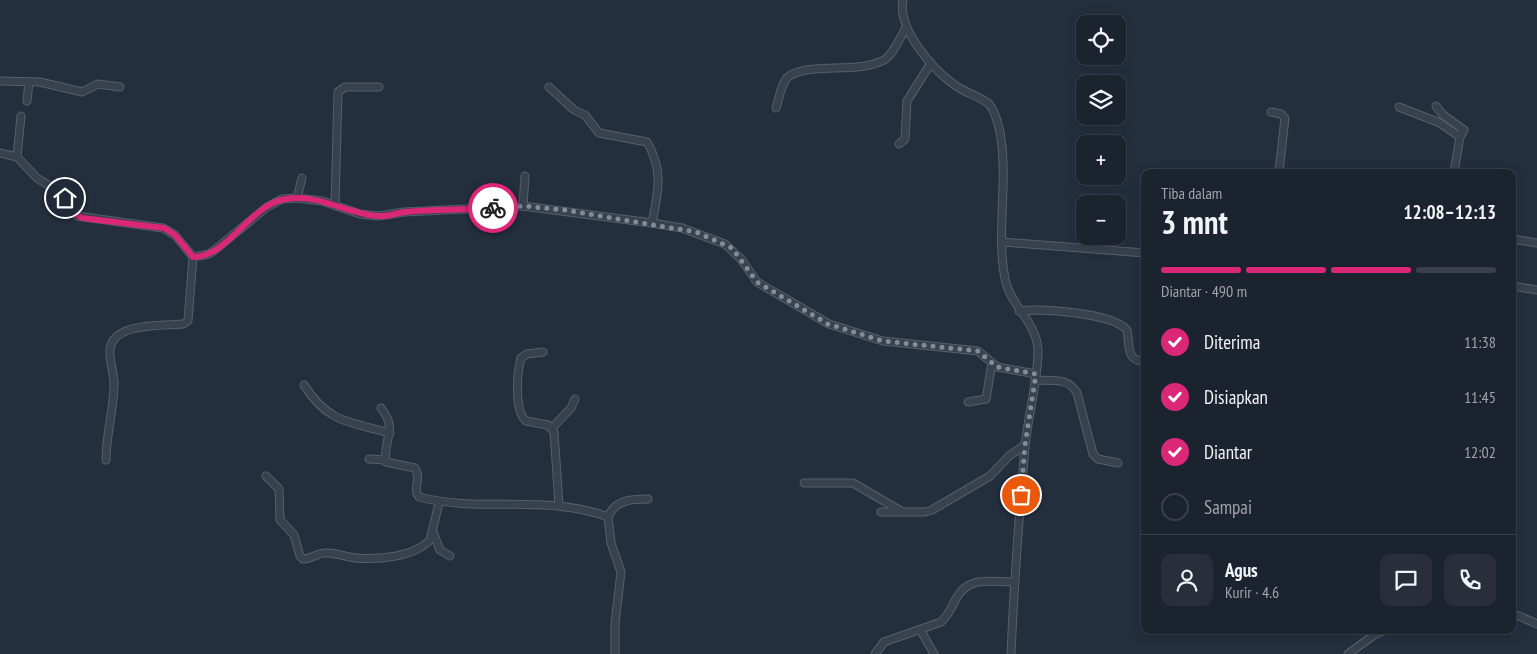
<!DOCTYPE html>
<html lang="id">
<head>
<meta charset="utf-8">
<style>
	:root { --surface:#1b232e; --page:#282f3a; --text:#f1f3f6; --muted:#a0a4aa; --line:#39404a; --accent:#db2777 }
	body { margin:0; font-family:"PT Sans Narrow",sans-serif; background:var(--page); color:var(--text); height:100vh; display:flex; flex-direction:column; font-size:19px; white-space:nowrap }
	* { box-sizing:border-box; margin:0 }
	p { font-size:16px; color:var(--muted) }
	.icon { flex:none; width:28px; height:28px; fill:none; stroke:currentColor; stroke-width:2; stroke-linecap:round; stroke-linejoin:round }
	.map { position:relative; flex:1; overflow:hidden }
	.drawer { position:absolute; left:1141px; top:169px; width:375px; height:465px; display:flex; flex-direction:column; background:var(--surface); border-radius:10px; box-shadow:0 2px 12px #0003,0 0 0 1px var(--line) }
	.drawer>* { flex:none }
	.tools { position:absolute; left:1076px; top:15px; display:grid; gap:10px }
	.tools a { display:grid; place-items:center; width:50px; height:50px; border-radius:10px; background:var(--surface); box-shadow:0 2px 12px #0003,0 0 0 1px var(--line); font-size:25px }
	.pin { position:absolute; display:grid; place-items:center; width:42px; height:42px; color:#fff; margin:-21px; border:2px solid #fff; border-radius:50%; box-shadow:0 1px 5px #0007 }
	.courier { position:absolute; display:grid; place-items:center; width:50px; height:50px; margin:-25px; border:4px solid #db2777; border-radius:50%; background:#fff; color:#222; box-shadow:0 1px 6px #0007 }
	.summary em { font-style:normal; font-weight:700 }
	.summary div { display:flex; flex-direction:column-reverse }
	.summary { display:flex; align-items:center; justify-content:space-between; height:85px; padding:0 20px }
	h1 { font-size:32px; font-weight:700; line-height:38px }
	.bar { display:grid; grid-template-columns:repeat(4,1fr); gap:8px 5px; align-content:center; height:60px; padding:0 20px }
	.bar i { height:6px; border-radius:4px; background:var(--line) }
	.bar .current { background:var(--accent) }
	.bar p { grid-column:span 4 }
	.line { display:flex; align-items:center; gap:12px; padding:0 20px; border-top:1px solid var(--line) }
	.line div { flex:1 }
	.round { display:grid; place-items:center; flex:none; width:52px; height:52px; border-radius:10px; background:var(--page) }
	ol { padding:0 20px; list-style:none }
	li { display:flex; align-items:center; gap:15px; height:55px }
	li p { margin-inline-start:auto }
	li .icon { padding:5px; border-radius:50%; background:var(--accent); color:#fff; stroke-width:4 }
	li:last-child { color:var(--muted) }
	li i { width:28px; height:28px; border:2px solid var(--line); border-radius:50% }
	.map>svg:first-child { display:block }
	.lines { fill:none; stroke-linecap:round; stroke-linejoin:round }
	.street-casing { stroke:#565f6c; stroke-width:9 }
	.street { stroke:#38414e; stroke-width:7 }
	.done { stroke:#828b98; stroke-width:5; stroke-dasharray:0 9 }
	.route { stroke:#db2777; stroke-width:6 }
</style>
</head>
<body>
<div class="map">
<svg width="1537" height="654" viewBox="0 0 1537 654">
	<rect width="100%" height="100%" fill="#242f3e"/>
	<g class="lines">
		<g class="street-casing">
			<g id="street">
				<path d="M903,0C897,29 933,70 956,86C966,93 979,96 989,104C995,111 998,123 1000,132C1009,182 995,237 1006,283C1012,307 1037,323 1038,350C1038,382 1028,414 1025,447C1019,516 1014,585 1011,654"/>
				<polyline points="0,81 40,82 82,92 98,84 120,87"/>
				<path d="M549,87L574,110L585,115L599,133L647,142C664,171 658,192 652,223"/>
				<polyline points="27,101 29,82"/>
				<polyline points="1436,106 1443,115 1464,130 1460,137 1454,172"/>
				<polyline points="1399,107 1440,123 1460,137"/>
				<path d="M776,108C779,100 781,82 789,76C812,62 858,74 884,60C894,54 900,37 906,28"/>
				<polyline points="1271,112 1281,114 1285,118 1279,172"/>
				<polyline points="899,144 905,139 907,101 931,63"/>
				<polyline points="0,153 17,157 37,178 61,193 77,216 163,228 175,235 193,257 209,254 216,249 267,207 282,199 297,198 322,201 360,214 378,216 404,212 523,206 652,223 682,228 725,244 741,259 757,282 829,324 883,341 978,351 997,367 1036,374"/>
				<polyline points="17,157 21,116"/>
				<polyline points="297,198 302,178"/>
				<polyline points="335,206 338,92 345,87 379,87"/>
				<polyline points="523,206 525,176"/>
				<polyline points="1512,239 1537,243"/>
				<polyline points="1002,242 1145,253"/>
				<polyline points="1512,286 1537,290"/>
				<path d="M1019,311C1041,308 1113,313 1127,330C1130,343 1125,362 1145,361"/>
				<path d="M543,352L527,354L521,358C517,372 514,411 526,421L548,425L554,432L559,505"/>
				<path d="M1035,380C1052,381 1068,377 1077,393L1093,454L1098,459L1118,463"/>
				<path d="M304,385C328,423 350,422 390,433"/>
				<polyline points="968,402 986,399 992,363"/>
				<path d="M381,408C399,431 382,440 386,462L415,468C422,478 412,489 419,497C481,513 548,494 608,517L611,543L621,572L615,623V654"/>
				<polyline points="552,428 571,408 575,399"/>
				<polyline points="369,459 385,460"/>
				<path d="M106,460C106,434 114,409 114,384C114,372 109,361 110,350C112,322 163,326 183,324L188,321L193,257"/>
				<path d="M266,476L279,489L280,520L294,535L300,556L303,559C312,559 317,553 325,553C335,552 346,557 356,558C378,560 414,557 430,540L439,503"/>
				<polyline points="804,483 853,483 901,511"/>
				<polyline points="881,512 925,512 932,510 990,476 1009,456 1025,445"/>
				<path d="M608,517C615,500 631,499 648,499"/>
				<polyline points="433,532 440,550 450,556"/>
				<polyline points="1512,613 1537,624"/>
				<polyline points="921,631 934,654"/>
				<path d="M875,654L884,642L941,622C948,616 951,608 956,599C968,575 991,582 1014,582"/>
				<polyline points="1348,654 1374,635 1385,630"/>
			</g>
		</g>
		<use href="#street" class="street"/>
	</g>
	<g class="lines">
		<polyline class="done" points="493,208 523,206 564,210 696,232 732,248 757,282 828,324 883,341 978,351 997,367 1036,374 1025,445 1021,495"/>
		<path class="route" d="M65,198L74,213L82,218L164,228L175,235L193,257C227,257 249,208 281,200C314,191 346,214 378,216C387,217 396,213 405,212C434,209 463,210 493,208"/>
	</g>
</svg>
<div class="tools">
<a><svg class="icon" aria-label="locate" viewBox="0 0 24 24"><circle cx="12" cy="12" r="6"/><path d="M12 2v4M12 18v4M2 12h4M18 12h4"/></svg></a>
<a><svg class="icon" aria-label="layers" viewBox="0 0 24 24"><path d="M12 4l9 5-9 5-9-5zM3 14l9 5 9-5"/></svg></a>
<a>+</a>
<a>−</a>
</div>
<div class="pin" style="left:1021px;top:495px;background:#ea580c"><svg class="icon" aria-label="bag" viewBox="0 0 24 24"><path d="M5 8h14l-1 12H6zM9 8a3 3 0 0 1 6 0"/></svg></div>
<div class="pin" style="left:65px;top:198px;background:#1f2937"><svg class="icon" aria-label="home" viewBox="0 0 24 24"><path d="M3 11l9-7 9 7M6 9v11h12V9"/></svg></div>
<div class="courier" style="left:493px;top:208px"><svg class="icon" aria-label="bike" viewBox="0 0 24 24"><circle cx="6" cy="16" r="4"/><circle cx="18" cy="16" r="4"/><path d="M6 16l4-8h5l3 8M10 8l3 8H6M13 5h3"/></svg></div>
<section class="drawer">
<div class="summary"><div><h1>3 mnt</h1><p>Tiba dalam</p></div><em>12:08–12:13</em></div>
<div class="bar"><i class="current"></i><i class="current"></i><i class="current"></i><i></i><p>Diantar · 490 m</p></div>
<ol>
<li><svg class="icon" aria-label="check" viewBox="0 0 24 24"><path d="M5 12l5 5 9-10"/></svg>Diterima<p>11:38</p></li>
<li><svg class="icon" aria-label="check" viewBox="0 0 24 24"><path d="M5 12l5 5 9-10"/></svg>Disiapkan<p>11:45</p></li>
<li><svg class="icon" aria-label="check" viewBox="0 0 24 24"><path d="M5 12l5 5 9-10"/></svg>Diantar<p>12:02</p></li>
<li><i></i>Sampai</li>
</ol>
<div class="line" style="height:90px"><a class="round"><svg class="icon" aria-label="person" viewBox="0 0 24 24"><circle cx="12" cy="8" r="4"/><path d="M4 21q1-7 8-7t8 7"/></svg></a><div><b>Agus</b><p>Kurir · 4.6</p></div><a class="round"><svg class="icon" aria-label="chat" viewBox="0 0 24 24"><path d="M4 5h16v11H9l-5 4z"/></svg></a><a class="round"><svg class="icon" aria-label="phone" viewBox="0 0 24 24"><path d="M5 4h4l2 5-3 2q2 4 5 5l2-3 5 2v4C11 20 4 13 5 4z"/></svg></a></div>
</section>
</div>
</body>
</html>
